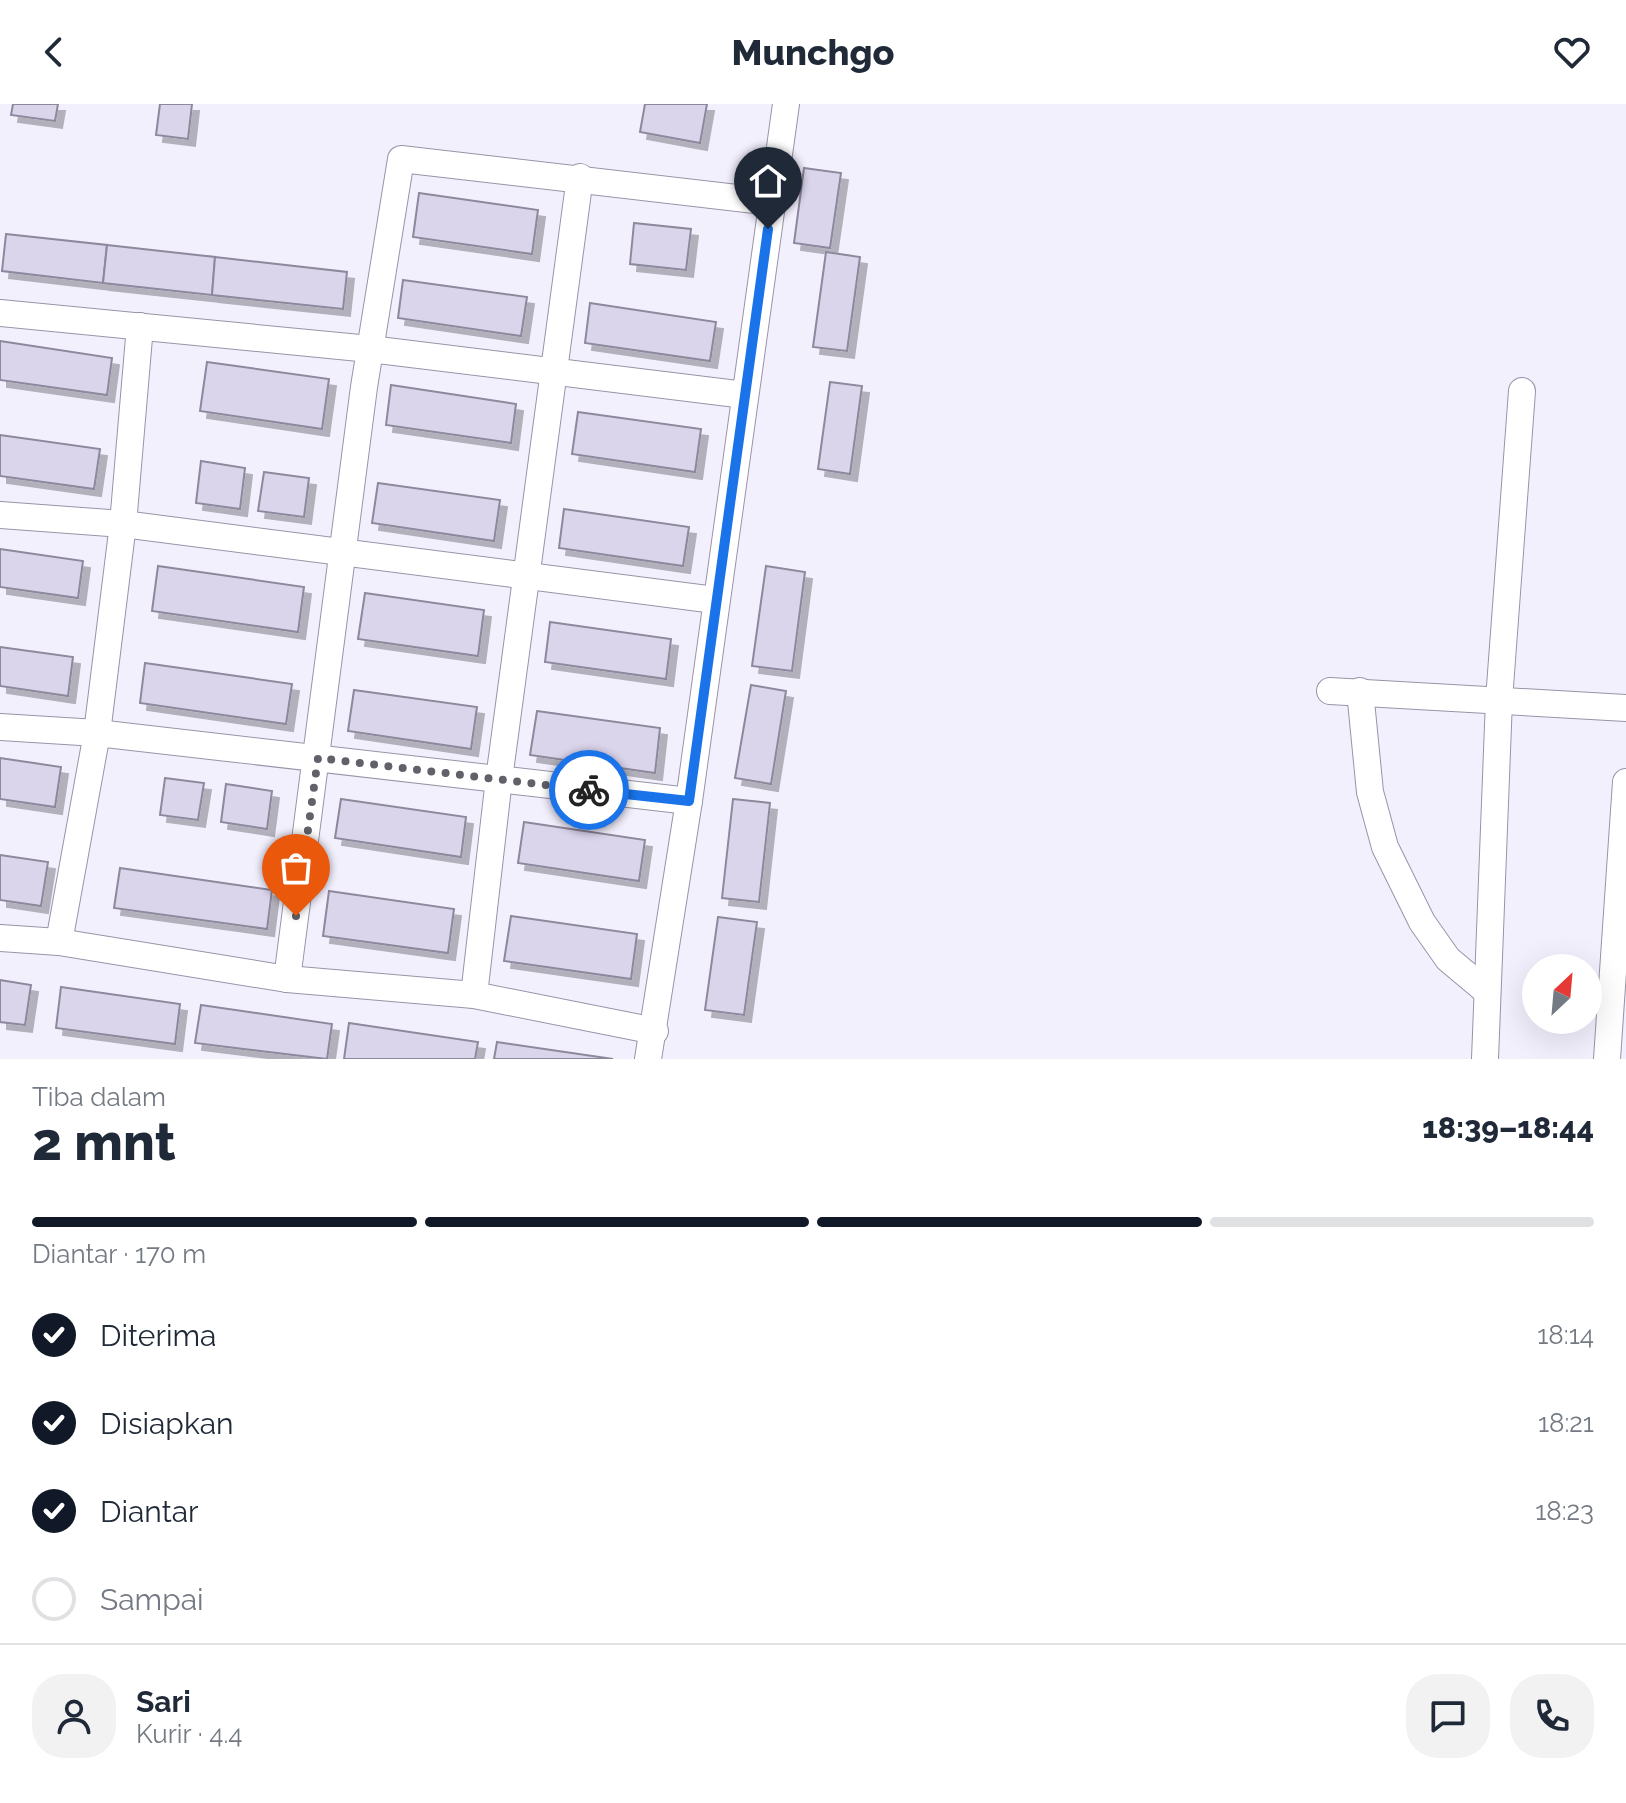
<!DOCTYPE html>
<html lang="id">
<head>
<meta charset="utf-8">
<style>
	:root { --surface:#fff; --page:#f2f2f3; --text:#1f2937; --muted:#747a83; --line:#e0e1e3; --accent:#111827 }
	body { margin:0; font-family:Raleway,sans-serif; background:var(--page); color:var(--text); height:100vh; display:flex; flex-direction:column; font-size:30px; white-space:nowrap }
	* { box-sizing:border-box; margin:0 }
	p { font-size:26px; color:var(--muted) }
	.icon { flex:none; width:44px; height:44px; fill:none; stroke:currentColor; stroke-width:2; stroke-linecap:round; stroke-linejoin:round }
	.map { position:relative; height:955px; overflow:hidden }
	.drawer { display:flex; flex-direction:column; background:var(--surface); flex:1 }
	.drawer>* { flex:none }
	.needle { width:52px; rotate:26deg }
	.fabs { position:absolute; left:1522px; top:850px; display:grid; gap:16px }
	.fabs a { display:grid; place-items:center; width:80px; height:80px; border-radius:50%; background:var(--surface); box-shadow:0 8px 32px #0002; font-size:40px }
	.pin { position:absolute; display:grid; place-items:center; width:68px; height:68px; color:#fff; margin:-82px -34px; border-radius:50% 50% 50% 0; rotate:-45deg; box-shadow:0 0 8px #0007 }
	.pin .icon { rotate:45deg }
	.courier { position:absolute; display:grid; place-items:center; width:80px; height:80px; margin:-40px; border:6px solid #1a73e8; border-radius:50%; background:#fff; color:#222; box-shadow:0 2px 10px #0007 }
	.headline em { font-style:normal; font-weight:800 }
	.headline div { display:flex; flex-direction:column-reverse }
	.headline { display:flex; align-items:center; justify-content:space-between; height:136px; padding:0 32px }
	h1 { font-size:52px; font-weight:800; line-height:60px }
	.bar { display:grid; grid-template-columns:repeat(4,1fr); gap:12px 8px; align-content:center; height:96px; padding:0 32px }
	.bar i { height:10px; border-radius:6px; background:var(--line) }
	.bar .on { background:var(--accent) }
	.bar p { grid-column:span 4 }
	.line { display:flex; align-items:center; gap:20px; padding:0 32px; border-top:2px solid var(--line) }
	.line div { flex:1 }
	.round { display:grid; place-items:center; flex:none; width:84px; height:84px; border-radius:32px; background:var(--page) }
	ol { padding:0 32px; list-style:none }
	li { display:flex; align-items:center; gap:24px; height:88px }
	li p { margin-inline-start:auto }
	li .icon { padding:8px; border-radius:50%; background:var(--accent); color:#fff; stroke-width:4 }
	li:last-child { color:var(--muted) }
	li i { width:44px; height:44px; border:4px solid var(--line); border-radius:50% }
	header { display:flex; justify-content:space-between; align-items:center; height:104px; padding:0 32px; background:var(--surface); font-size:36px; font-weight:800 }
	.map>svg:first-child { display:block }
	.building { fill:#dbd5ec; stroke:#8e889d; stroke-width:2; filter:url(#shadow) }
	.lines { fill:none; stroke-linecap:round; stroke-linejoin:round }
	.minor-casing { stroke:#9993a8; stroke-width:28 }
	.minor { stroke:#fff; stroke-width:26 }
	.done { stroke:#626069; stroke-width:8; stroke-dasharray:0 14.4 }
	.route { stroke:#1a73e8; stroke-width:10 }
</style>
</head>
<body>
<header><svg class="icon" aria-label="back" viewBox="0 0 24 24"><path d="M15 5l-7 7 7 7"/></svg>Munchgo<svg class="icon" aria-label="heart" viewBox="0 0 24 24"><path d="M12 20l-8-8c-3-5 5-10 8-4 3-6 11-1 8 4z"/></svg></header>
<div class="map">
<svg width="1626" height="955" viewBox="0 0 1626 955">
	<defs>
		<filter id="shadow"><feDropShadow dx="7" dy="7" stdDeviation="0" flood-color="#0004"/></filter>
	</defs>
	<rect width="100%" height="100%" fill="#f3f0fe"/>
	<g class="building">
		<polygon points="13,0 58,0 55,17 11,11"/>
		<polygon points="160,0 192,0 188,35 156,31"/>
		<polygon points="645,0 707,0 700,39 640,28"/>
		<polygon points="804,64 841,69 830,144 794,139"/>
		<polygon points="419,89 538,106 532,150 413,133"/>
		<polygon points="634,119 691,125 686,166 630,160"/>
		<polygon points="6,130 107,141 103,179 2,167"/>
		<polygon points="107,141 215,153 212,191 103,179"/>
		<polygon points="826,148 860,153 847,247 813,243"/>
		<polygon points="215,153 347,168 343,205 212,191"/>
		<polygon points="403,176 527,193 521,232 398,214"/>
		<polygon points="590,199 716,218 710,257 585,239"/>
		<polygon points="0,237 112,254 107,291 0,276"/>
		<polygon points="207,258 329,275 322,325 200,307"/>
		<polygon points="830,278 862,282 850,370 818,365"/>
		<polygon points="391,281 516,300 511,339 386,321"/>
		<polygon points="578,308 701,325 695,368 572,350"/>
		<polygon points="0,331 100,345 94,385 0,372"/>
		<polygon points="201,357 245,364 240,405 196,399"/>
		<polygon points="264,368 309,374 304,413 258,407"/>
		<polygon points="378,379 500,396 494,437 372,419"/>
		<polygon points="564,405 689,423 683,462 559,444"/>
		<polygon points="0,445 83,457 78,494 0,483"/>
		<polygon points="158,462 304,483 298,528 152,507"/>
		<polygon points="766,462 805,468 792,567 752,562"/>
		<polygon points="365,489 484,506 478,552 358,535"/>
		<polygon points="550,518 671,535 666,575 545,558"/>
		<polygon points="0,543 73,553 68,592 0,582"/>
		<polygon points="145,559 292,580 286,620 140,599"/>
		<polygon points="751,581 786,587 771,680 735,674"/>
		<polygon points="354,586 477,603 471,645 348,627"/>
		<polygon points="537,607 660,624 655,669 530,651"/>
		<polygon points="0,654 61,663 55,703 0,695"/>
		<polygon points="165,674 204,679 198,716 160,711"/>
		<polygon points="226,680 272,687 267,725 221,718"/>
		<polygon points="341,695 466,713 461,753 335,734"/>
		<polygon points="733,695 770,699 759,798 722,794"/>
		<polygon points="524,718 645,736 639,777 518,759"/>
		<polygon points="0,751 48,758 41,802 0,796"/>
		<polygon points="120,764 272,786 267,825 114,804"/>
		<polygon points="329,787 454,805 448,849 323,832"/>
		<polygon points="511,812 637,830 631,875 504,857"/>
		<polygon points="718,813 757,818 744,911 705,906"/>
		<polygon points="0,876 31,881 25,921 0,918"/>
		<polygon points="61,883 180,900 175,940 56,924"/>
		<polygon points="201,901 332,920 327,955 195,939"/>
		<polygon points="349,919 478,938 475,955 344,955"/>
		<polygon points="497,938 613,955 494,955"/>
	</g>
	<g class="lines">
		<g class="minor-casing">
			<g id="minor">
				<polyline points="0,209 370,245 745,291"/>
				<polyline points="0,411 123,420 715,496"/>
				<polyline points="1330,587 1626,604"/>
				<polyline points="1360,587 1370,688 1385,743 1422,818 1448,855 1485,886"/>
				<polyline points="0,623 97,629 689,697"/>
				<polyline points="0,834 59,838 287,875 474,891 655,927"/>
				<polyline points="59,838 97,629 123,420 140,222"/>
				<polyline points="287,875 364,283 401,55 772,98"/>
				<polyline points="474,891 499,675 580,73"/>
				<polyline points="648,955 689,697 786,0"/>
				<polyline points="1485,955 1499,596 1522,287"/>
				<polyline points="1607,955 1626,678"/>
			</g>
		</g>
		<use href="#minor" class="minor"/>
	</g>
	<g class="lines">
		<polyline class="done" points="296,812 318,654 589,686"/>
		<polyline class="route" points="589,686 689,697 768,125"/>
	</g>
</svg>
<div class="fabs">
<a><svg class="needle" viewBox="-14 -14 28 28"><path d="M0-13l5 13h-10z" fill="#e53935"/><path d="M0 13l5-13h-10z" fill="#747a83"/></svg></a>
</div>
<div class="pin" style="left:296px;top:812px;background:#ea580c"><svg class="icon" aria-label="bag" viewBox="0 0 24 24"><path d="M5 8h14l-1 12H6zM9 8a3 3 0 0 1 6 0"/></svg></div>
<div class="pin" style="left:768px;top:125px;background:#1f2937"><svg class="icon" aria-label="home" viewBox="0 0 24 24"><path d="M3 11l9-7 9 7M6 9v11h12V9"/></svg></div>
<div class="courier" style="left:589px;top:686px"><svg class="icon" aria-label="bike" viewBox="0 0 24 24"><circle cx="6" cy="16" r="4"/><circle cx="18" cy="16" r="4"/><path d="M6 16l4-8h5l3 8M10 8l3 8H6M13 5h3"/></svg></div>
</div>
<section class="drawer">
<div class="headline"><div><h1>2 mnt</h1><p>Tiba dalam</p></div><em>18:39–18:44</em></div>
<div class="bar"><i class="on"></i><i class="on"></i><i class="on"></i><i></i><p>Diantar · 170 m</p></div>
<ol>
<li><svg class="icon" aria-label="check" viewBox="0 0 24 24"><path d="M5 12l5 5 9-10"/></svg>Diterima<p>18:14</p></li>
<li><svg class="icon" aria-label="check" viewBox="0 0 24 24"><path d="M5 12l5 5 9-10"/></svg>Disiapkan<p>18:21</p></li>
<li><svg class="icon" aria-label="check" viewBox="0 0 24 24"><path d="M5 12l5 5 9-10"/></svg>Diantar<p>18:23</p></li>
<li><i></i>Sampai</li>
</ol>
<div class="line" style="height:144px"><a class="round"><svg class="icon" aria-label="person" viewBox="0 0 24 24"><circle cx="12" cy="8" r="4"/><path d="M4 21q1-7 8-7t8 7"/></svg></a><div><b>Sari</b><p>Kurir · 4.4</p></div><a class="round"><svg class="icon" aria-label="chat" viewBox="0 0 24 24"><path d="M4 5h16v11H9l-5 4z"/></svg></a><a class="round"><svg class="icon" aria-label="phone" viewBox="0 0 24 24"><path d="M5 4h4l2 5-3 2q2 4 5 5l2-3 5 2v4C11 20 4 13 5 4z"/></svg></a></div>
</section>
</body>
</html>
